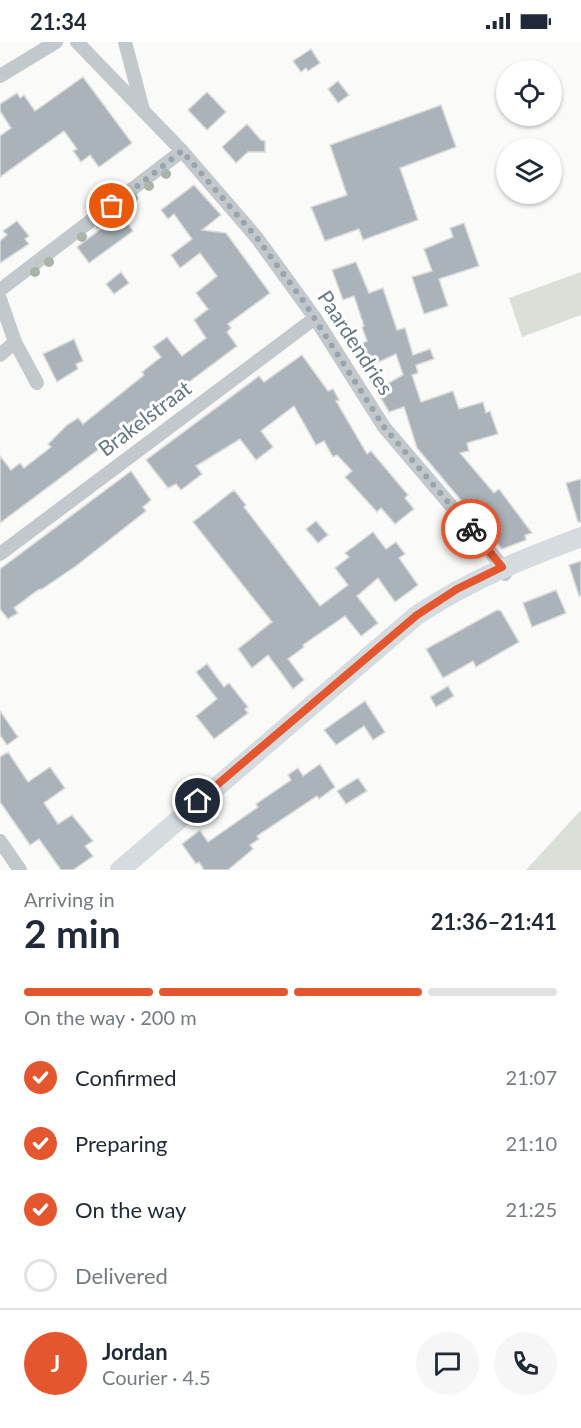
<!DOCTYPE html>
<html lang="en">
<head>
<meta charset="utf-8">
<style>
	:root { --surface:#fff; --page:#f6f6f7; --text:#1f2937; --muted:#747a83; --line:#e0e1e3; --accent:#e4572e }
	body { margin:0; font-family:Lato,sans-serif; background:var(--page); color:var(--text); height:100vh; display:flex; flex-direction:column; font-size:22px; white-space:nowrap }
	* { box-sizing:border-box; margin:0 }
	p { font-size:20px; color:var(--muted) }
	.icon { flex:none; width:33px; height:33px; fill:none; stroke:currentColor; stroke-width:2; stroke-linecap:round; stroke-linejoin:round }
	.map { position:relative; height:828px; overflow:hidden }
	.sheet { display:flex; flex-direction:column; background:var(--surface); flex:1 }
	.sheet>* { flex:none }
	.fabs { position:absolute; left:496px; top:18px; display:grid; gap:12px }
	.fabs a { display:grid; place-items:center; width:66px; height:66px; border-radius:50%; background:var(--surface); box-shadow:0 2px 4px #0004; font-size:30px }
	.pin { position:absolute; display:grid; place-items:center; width:51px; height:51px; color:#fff; margin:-26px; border:3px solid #fff; border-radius:50%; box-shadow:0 2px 6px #0007 }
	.courier { position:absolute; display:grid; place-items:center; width:60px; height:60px; margin:-30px; border:4px solid #e4572e; border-radius:50%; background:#fff; color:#222; box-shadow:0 2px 8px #0007 }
	.head em { font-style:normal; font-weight:700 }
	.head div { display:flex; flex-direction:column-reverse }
	.head { display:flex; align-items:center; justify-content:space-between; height:102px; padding:0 24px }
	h1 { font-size:39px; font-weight:700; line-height:45px }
	.bar { display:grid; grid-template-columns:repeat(4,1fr); gap:9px 6px; align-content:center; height:72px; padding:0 24px }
	.bar i { height:8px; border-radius:4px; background:var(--line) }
	.bar .active { background:var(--accent) }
	.bar p { grid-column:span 4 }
	.line { display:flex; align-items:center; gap:15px; padding:0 24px; border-top:2px solid var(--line) }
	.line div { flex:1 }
	.round { display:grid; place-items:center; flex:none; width:63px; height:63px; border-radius:32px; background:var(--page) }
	ol { padding:0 24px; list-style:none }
	li { display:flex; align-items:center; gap:18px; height:66px }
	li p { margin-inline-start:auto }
	li .icon { padding:6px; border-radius:50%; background:var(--accent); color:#fff; stroke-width:4 }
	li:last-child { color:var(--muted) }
	li i { width:33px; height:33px; border:3px solid var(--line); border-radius:50% }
	.status { display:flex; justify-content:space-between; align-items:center; height:42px; padding:0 30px; background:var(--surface); direction:ltr }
	.status svg { height:16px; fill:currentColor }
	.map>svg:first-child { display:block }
	.green { fill:#dadfd7 }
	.building { fill:#aab3b9; stroke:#dcdcda; stroke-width:1.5 }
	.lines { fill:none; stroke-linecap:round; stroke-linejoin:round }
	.minor { stroke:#c3c8cc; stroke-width:14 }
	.secondary { stroke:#d6dbdf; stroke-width:20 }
	.tree { fill:#aab4a7 }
	.done { stroke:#99a4ac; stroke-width:6; stroke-dasharray:0 10.8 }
	.route { stroke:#e4572e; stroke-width:8 }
	.labels { text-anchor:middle; stroke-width:6; stroke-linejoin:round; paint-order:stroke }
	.street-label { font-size:21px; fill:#657683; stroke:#fff }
</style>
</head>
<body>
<div class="status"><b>21:34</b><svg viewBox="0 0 49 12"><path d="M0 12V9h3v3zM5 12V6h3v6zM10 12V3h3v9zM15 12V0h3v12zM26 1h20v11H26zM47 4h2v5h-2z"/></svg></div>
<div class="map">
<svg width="581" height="828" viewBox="0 0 581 828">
	<rect width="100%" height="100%" fill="#fafaf8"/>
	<g class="green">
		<polygon points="581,230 581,273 522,295 509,256"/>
		<polygon points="581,768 581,828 526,828"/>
	</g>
	<g class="building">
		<polygon points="311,7 320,21 308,29 306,26 301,30 293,19"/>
		<polygon points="83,35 132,101 99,125 90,113 81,120 73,109 77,107 64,89 0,135 0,94 11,86 0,69 0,62 17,51 20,56 24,53 35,69"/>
		<polygon points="338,39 349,53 338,61 328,47"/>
		<polygon points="207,50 226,70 207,88 188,68"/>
		<polygon points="441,63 456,105 400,126 418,178 363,198 359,187 325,199 311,165 347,153 330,103"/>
		<polygon points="247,82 261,98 265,99 265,110 248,110 236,121 222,105"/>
		<polygon points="194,143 221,173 202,188 226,191 270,251 228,282 231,286 227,290 237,304 0,481 0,414 11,428 20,421 24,426 51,405 48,402 67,383 78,376 83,382 144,333 142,330 161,315 153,305 167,295 182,314 206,296 194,278 208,267 196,251 217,234 200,211 180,226 171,213 192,197 174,172 168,177 161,168"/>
		<polygon points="121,172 133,189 89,221 77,205"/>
		<polygon points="17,179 29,194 25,197 29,202 0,221 0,199 7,193 3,189"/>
		<polygon points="464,181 479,224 439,237 448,264 424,272 412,235 432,229 424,207 453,195 450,186"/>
		<polygon points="356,220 369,251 383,246 397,288 405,286 413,313 430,307 434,317 416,323 418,331 412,333 421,360 453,349 459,367 483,360 486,371 490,369 498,392 467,401 469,409 460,411 494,451 499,447 532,491 525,493 526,498 502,507 417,406 404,365 389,370 376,348 403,333 396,312 370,324 365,314 359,317 353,306 367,299 362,285 364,284 354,254 343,258 332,228"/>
		<polygon points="121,230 129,241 114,252 106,242"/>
		<polygon points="74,297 83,319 76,322 78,327 57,340 43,312"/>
		<polygon points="302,313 328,349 333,347 339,358 336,359 367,412 371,409 408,453 405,456 414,467 395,482 381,466 377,470 345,435 352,429 337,413 333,415 324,399 316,403 294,364 261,389 273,405 256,418 240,397 196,424 202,432 181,448 176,442 168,446 146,418 259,334 264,340"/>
		<polygon points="131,429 151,458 143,465 146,469 76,524 42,547 38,548 14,566 18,571 8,577 0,567 0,527"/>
		<polygon points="581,437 581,480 578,480 566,441"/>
		<polygon points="234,448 246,463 244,465 320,564 348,543 335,526 349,515 345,511 373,490 386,507 396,500 405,512 399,516 418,543 395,560 378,536 357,554 378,581 361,594 345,574 303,603 304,605 288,617 304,638 293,647 268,613 252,626 238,607 272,580 193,480"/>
		<polygon points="316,479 328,493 318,501 306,487"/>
		<polygon points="581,519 581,554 579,554 569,523"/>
		<polygon points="556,548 566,571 532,585 523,561"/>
		<polygon points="497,568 501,569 519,600 476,625 473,619 443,636 426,607"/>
		<polygon points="207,622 224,645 229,641 248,665 245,667 248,671 214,697 196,674 217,657 196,630"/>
		<polygon points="448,644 454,654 436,665 430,655"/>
		<polygon points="365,659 385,690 373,698 364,684 336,703 324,688"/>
		<polygon points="0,669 18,695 7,703 0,693"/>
		<polygon points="8,710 28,740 50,725 65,746 44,761 58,782 72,773 93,799 85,804 93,814 73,828 61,828 39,797 30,803 0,760 0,715"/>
		<polygon points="320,722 335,745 319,757 317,754 257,794 259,797 250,803 253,807 228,828 204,828 199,820 196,822 182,802 200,788 208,800 258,765 256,762 291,738 288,733 298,726 303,734"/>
		<polygon points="358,736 367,749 346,762 337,749"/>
	</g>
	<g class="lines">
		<g class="minor">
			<polyline points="77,0 182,109 257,196 315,276 384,385 498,519 505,532"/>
			<polyline points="125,0 143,68"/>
			<polyline points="0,34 56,0"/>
			<polyline points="0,248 182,109"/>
			<polyline points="0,257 15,300 0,313"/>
			<polyline points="15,300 37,341"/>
			<polyline points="0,512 315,276"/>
			<polyline points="0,799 20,828"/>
		</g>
		<path class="secondary" d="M120,828L417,573C472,537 520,518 581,495"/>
	</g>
	<g class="tree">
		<circle cx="166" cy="132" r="5"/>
		<circle cx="149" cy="144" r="5"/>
		<circle cx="133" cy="156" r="5"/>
		<circle cx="116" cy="169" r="5"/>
		<circle cx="100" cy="182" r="5"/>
		<circle cx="82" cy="195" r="5"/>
		<circle cx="49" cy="220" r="5"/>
		<circle cx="35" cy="230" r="5"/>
	</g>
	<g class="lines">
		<polyline class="done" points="112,164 182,109 257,196 304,260 384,385 471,487"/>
		<polyline class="route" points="198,759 417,573 457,547 502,525 471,487"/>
	</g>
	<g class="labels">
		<g class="street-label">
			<text transform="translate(355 301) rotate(57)" y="7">Paardendries</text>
			<text transform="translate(145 377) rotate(-37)" y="7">Brakelstraat</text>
		</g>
	</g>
</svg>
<div class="fabs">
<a><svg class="icon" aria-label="locate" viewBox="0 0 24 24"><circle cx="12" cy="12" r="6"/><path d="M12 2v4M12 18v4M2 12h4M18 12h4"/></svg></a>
<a><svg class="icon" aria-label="layers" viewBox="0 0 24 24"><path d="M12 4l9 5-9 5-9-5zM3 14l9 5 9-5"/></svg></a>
</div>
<div class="pin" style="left:112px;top:164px;background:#ea580c"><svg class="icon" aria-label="bag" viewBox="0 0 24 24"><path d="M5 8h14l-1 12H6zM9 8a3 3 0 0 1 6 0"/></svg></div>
<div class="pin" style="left:198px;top:759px;background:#1f2937"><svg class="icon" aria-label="home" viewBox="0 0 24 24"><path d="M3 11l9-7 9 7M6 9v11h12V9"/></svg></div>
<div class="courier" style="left:471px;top:487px"><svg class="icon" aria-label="bike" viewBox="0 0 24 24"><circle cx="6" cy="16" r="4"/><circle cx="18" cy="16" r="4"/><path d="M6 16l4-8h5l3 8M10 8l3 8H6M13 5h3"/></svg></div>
</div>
<section class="sheet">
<div class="head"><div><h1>2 min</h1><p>Arriving in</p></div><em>21:36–21:41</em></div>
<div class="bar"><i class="active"></i><i class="active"></i><i class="active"></i><i></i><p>On the way · 200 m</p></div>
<ol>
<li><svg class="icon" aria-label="check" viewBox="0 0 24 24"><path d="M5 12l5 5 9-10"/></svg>Confirmed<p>21:07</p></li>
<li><svg class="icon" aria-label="check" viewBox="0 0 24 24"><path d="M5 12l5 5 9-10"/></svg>Preparing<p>21:10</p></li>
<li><svg class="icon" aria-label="check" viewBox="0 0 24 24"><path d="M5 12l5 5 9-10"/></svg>On the way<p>21:25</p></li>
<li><i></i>Delivered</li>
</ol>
<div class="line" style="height:108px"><b class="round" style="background:var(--accent);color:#fff">J</b><div><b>Jordan</b><p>Courier · 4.5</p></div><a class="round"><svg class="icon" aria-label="chat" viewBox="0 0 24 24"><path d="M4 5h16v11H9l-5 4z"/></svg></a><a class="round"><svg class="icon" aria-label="phone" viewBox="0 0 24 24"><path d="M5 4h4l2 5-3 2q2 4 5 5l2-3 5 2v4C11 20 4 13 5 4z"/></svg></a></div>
</section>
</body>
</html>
